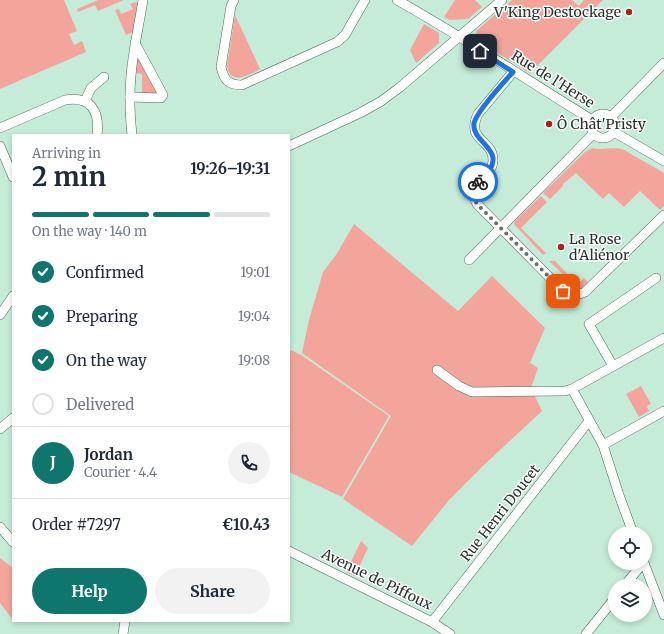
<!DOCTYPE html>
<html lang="en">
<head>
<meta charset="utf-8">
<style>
	:root { --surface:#fff; --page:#f2f2f3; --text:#1f2937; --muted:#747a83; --line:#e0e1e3; --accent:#0f766e }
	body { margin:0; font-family:Merriweather,serif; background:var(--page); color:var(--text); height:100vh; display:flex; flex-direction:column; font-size:15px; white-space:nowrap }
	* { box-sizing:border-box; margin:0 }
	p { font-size:13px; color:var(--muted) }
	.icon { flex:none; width:22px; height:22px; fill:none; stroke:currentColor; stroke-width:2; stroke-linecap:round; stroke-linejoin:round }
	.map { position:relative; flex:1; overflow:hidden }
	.details { position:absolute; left:12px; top:134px; width:278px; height:488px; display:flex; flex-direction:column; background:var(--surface); border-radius:0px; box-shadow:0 2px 6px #0003 }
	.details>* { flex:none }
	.buttons { position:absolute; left:608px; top:526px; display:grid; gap:8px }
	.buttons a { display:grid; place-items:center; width:44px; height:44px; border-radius:50%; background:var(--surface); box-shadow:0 2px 6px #0003; font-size:20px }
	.pin { position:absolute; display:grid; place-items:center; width:34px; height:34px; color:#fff; margin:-17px; border-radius:8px; box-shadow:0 2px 6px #0006 }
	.courier { position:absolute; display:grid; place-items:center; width:40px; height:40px; margin:-20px; border:3px solid #1a73e8; border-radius:50%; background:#fff; color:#222; box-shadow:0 1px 5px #0007 }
	.head em { font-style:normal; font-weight:700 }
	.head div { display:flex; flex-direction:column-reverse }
	.head { display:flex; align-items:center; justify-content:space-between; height:68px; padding:0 20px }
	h1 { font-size:26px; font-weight:700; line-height:30px }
	.bar { display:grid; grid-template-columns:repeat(4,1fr); gap:6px 4px; align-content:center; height:48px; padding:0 20px }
	.bar i { height:5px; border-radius:3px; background:var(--line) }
	.bar .on { background:var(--accent) }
	.bar p { grid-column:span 4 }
	.line { display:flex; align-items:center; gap:10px; padding:0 20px; border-top:1px solid var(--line) }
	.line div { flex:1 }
	.round { display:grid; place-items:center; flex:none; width:42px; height:42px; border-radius:21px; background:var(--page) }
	ol { padding:0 20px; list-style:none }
	li { display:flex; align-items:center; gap:12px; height:44px }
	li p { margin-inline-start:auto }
	li .icon { padding:4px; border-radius:50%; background:var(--accent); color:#fff; stroke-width:4 }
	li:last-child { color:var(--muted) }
	li i { width:22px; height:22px; border:2px solid var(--line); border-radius:50% }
	.primary-button { display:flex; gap:8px; margin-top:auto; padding:8px 20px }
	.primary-button a { flex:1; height:46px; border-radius:24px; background:var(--accent); color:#fff; font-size:16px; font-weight:700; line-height:46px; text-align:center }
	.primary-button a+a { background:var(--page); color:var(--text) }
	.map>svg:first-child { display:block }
	.green { fill:#f3a59c }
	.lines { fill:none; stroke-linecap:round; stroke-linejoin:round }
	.minor-casing { stroke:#466a5a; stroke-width:10 }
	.minor { stroke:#fff; stroke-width:9 }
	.done { stroke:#5c7469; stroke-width:4; stroke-dasharray:0 7.2 }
	.route { stroke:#1a73e8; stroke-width:5 }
	.poi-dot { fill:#b01f20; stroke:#fff; stroke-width:1.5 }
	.labels { text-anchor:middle; stroke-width:3; stroke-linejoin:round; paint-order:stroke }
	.poi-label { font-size:14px; fill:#24332c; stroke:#fff; text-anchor:start }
	.street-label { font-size:14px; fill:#24332c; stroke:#fff }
</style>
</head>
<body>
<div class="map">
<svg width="664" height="634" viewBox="0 0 664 634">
	<rect width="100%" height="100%" fill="#c5ecd9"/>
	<g class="green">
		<polygon points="0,0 64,0 77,31 69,34 74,45 82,41 86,52 0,89"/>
		<polygon points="98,0 124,0 98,11 95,5 78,12 77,9"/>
		<polygon points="455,0 475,0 482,7 468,19 450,20 444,17"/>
		<polygon points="512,0 572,0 579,6 584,0 603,0 530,73 478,41 476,31"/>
		<polygon points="135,2 138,4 133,32 126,35 115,10 119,9 121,14 133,9 130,4"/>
		<path d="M235,15L260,69C249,75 230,86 227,66Z"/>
		<polygon points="424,24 439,33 439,43 416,63 410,50"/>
		<polygon points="139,56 158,92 156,95 142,95 142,74 135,73 137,57"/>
		<path d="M592,148C603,151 613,146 624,150L664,173V206L660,210L640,191L624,207L609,193L603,199L576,173L563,184V186L550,199L543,193L585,152Z"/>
		<polygon points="541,196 547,202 521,228 546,253 543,255 514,224 515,221"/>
		<polygon points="354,224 458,311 492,276 545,328 530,363 538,368 531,388 542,411 484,465 449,500 412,546 343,499 391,416 302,353 309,320 323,272 336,255"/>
		<polygon points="549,261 555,261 577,284 584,278 588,282 581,289 578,289"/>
		<polygon points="289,349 301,355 389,416 342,497 289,472"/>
		<polygon points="641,386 651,404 647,406 649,411 639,417 626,394"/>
		<polygon points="361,541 368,548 355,576 346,572"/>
		<polygon points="0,558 13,568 13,620 0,603"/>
	</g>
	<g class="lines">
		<g class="minor-casing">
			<g id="minor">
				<path d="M234,0L231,6L221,67C224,80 228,85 242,85L337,42L345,35L365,0"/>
				<path d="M397,0C463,37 527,80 592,120"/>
				<path d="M513,72L478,114C465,142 494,139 493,161C492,179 465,180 477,204L563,291C571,296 577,296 585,292L664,215"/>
				<polyline points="130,97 161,98 163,95 135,43"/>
				<polyline points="85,101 91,88 104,77"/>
				<circle cx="603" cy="126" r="12"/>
				<polyline points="611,117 664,63"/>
				<path d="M0,128L65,100C91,96 100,111 97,135"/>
				<polyline points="614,132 664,161"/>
				<path d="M132,135C130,116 129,96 131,76C133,51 139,25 143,0"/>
				<polyline points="0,146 13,177"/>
				<polyline points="289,146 360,113 380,102 399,88 502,0"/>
				<polyline points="469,260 593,134"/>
				<polyline points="0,315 13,296"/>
				<polyline points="613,366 589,324 656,278"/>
				<polyline points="437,370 459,386 472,392 565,391 572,389"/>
				<polyline points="0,429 13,418"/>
				<polyline points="603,445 664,411"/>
				<polyline points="0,527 13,542"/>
				<polyline points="633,533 619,495 603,445 572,389 664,338"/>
				<polyline points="289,551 432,622 450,634"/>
				<polyline points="644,563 664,615"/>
				<polyline points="625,585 643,563"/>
				<polyline points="432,622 589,421"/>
				<polyline points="123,634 125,621"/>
				<polyline points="586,634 615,598"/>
			</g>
		</g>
		<use href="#minor" class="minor"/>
	</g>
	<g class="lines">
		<path class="done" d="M478,182C474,191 472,196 477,204L563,291"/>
		<path class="route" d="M478,182C482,178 487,174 490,169C503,149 471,141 474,123C477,111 504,82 513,72L480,51"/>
	</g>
	<g class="poi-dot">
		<circle cx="629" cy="12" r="4"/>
		<circle cx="549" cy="124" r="4"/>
		<circle cx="561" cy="247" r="4"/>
	</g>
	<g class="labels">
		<g class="poi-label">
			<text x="621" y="17" text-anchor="end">V'King Destockage</text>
			<text x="557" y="129">Ô Chât'Pristy</text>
			<text x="569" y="244">La Rose<tspan x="569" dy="16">d'Aliénor</tspan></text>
		</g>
		<g class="street-label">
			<text transform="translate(553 79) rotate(32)" y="5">Rue de l'Herse</text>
			<text transform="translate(500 513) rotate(-52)" y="5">Rue Henri Doucet</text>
			<text transform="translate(377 579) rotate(26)" y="5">Avenue de Piffoux</text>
		</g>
	</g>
</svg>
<div class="buttons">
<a><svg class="icon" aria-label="locate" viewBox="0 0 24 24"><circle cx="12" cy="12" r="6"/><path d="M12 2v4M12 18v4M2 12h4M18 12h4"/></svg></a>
<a><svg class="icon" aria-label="layers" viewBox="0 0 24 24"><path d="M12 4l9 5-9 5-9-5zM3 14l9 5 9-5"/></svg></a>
</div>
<div class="pin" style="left:563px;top:291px;background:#ea580c"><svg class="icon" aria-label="bag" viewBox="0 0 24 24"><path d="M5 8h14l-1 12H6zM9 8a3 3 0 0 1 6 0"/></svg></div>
<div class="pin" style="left:480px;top:51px;background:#1f2937"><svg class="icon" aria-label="home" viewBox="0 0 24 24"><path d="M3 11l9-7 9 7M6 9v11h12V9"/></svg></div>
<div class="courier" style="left:478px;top:182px"><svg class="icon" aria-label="bike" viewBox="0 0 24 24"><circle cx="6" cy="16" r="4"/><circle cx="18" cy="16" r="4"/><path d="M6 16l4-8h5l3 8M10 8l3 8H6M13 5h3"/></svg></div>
<section class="details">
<div class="head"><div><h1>2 min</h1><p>Arriving in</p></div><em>19:26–19:31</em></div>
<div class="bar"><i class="on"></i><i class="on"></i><i class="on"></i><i></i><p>On the way · 140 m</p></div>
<ol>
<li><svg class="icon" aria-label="check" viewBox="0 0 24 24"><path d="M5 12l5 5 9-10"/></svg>Confirmed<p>19:01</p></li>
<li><svg class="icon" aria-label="check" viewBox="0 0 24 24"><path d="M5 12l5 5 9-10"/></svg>Preparing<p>19:04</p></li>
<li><svg class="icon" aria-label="check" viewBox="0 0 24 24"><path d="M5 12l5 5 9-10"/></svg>On the way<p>19:08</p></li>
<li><i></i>Delivered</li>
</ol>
<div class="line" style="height:72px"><b class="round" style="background:var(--accent);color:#fff">J</b><div><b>Jordan</b><p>Courier · 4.4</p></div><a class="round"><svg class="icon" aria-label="phone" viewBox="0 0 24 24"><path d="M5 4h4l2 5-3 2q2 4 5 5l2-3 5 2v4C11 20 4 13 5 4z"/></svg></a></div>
<div class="line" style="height:52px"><div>Order #7297</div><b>€10.43</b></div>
<div class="primary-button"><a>Help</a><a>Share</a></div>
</section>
</div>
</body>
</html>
